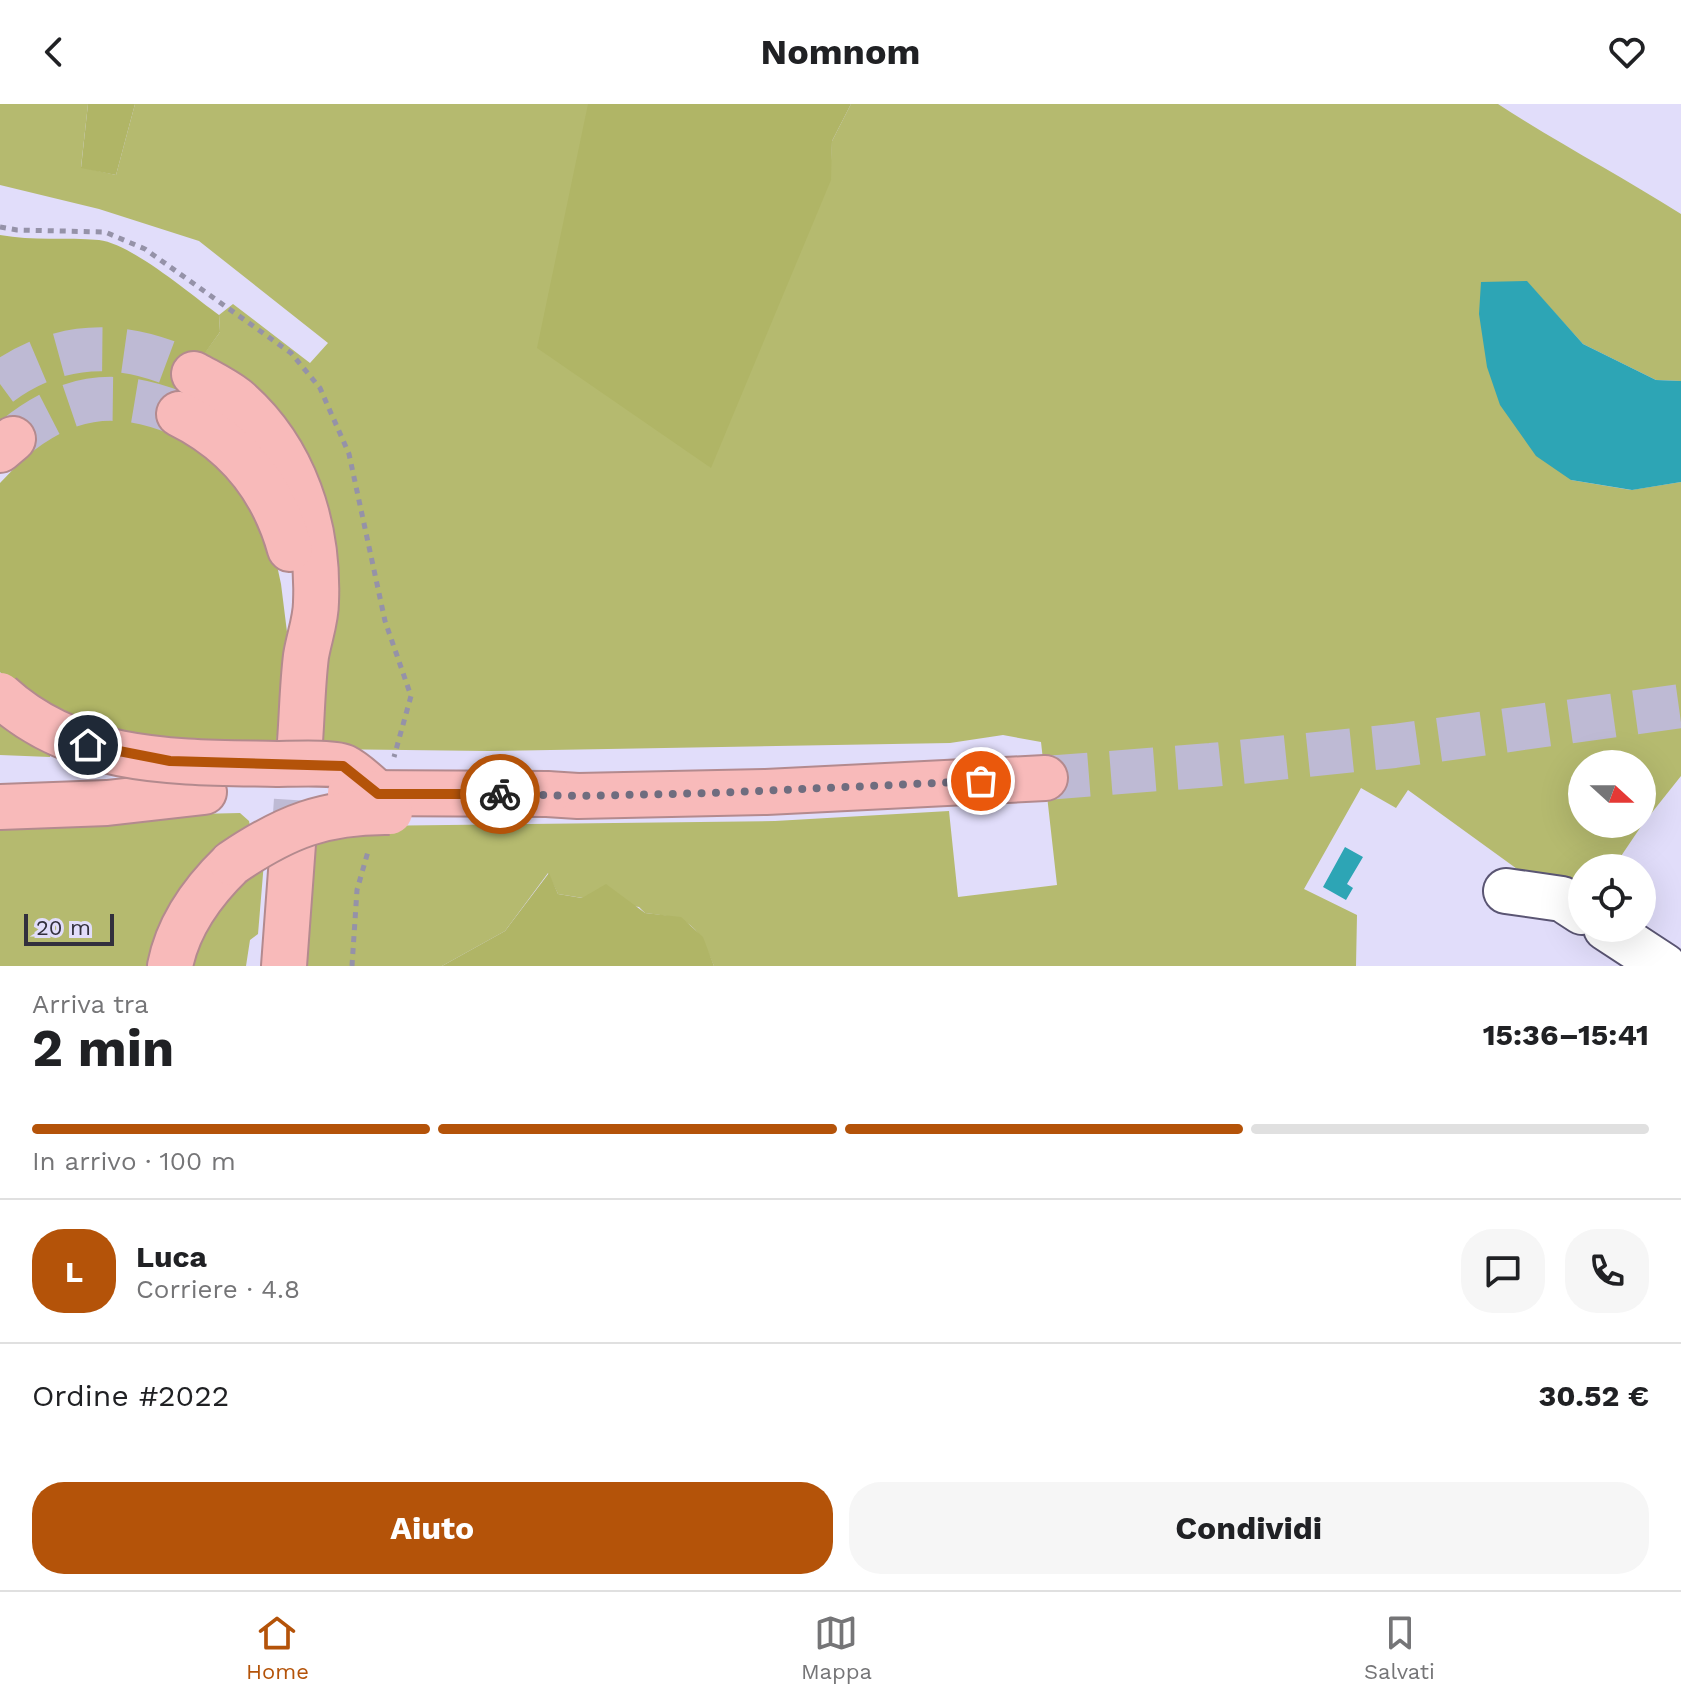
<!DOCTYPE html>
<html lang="it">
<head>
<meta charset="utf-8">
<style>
	:root { --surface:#fff; --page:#f6f6f6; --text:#202124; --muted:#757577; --line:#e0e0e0; --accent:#b45309 }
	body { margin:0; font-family:"Work Sans",sans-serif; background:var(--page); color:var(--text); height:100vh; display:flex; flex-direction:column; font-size:30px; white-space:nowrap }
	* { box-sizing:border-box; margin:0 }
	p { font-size:26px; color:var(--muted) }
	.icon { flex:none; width:44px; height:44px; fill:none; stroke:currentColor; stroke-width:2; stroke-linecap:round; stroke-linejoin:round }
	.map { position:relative; height:862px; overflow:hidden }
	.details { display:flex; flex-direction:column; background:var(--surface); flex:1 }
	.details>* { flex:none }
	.needle { width:52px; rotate:111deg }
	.controls { position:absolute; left:1568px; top:646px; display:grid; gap:16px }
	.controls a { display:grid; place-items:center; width:88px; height:88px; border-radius:50%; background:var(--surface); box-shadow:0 8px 32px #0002; font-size:40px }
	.scale { position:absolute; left:24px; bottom:20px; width:90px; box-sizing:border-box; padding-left:8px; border:4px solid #32303d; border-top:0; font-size:22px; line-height:28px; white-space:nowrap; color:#32303d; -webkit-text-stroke:6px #e1ddfa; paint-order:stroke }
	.pin { position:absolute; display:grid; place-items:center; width:68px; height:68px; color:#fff; margin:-34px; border:4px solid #fff; border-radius:50%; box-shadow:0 2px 8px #0007 }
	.courier { position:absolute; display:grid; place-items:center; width:80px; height:80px; margin:-40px; border:6px solid #b45309; border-radius:50%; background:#fff; color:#222; box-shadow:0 2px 10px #0007 }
	.headline em { font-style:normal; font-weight:700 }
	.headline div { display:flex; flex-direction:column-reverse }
	.headline { display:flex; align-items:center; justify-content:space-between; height:136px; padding:0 32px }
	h1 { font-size:52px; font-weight:700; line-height:60px }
	.bar { display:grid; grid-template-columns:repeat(4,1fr); gap:12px 8px; align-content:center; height:96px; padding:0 32px }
	.bar i { height:10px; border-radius:6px; background:var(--line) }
	.bar .on { background:var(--accent) }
	.bar p { grid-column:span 4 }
	.line { display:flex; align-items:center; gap:20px; padding:0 32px; border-top:2px solid var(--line) }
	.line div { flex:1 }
	.round { display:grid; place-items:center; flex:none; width:84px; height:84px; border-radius:32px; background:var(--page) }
	.button { display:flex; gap:16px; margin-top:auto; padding:16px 32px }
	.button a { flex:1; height:92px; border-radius:32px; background:var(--accent); color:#fff; font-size:32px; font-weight:700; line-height:92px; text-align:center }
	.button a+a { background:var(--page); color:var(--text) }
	header { display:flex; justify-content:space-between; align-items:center; height:104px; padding:0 32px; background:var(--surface); font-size:36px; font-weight:700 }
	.menu { display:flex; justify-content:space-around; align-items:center; height:112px; border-top:2px solid var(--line); background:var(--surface); font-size:22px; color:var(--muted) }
	.menu a { display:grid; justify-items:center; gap:4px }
	.menu .on { color:var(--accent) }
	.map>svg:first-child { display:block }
	.green { fill:#b5ba6f; fill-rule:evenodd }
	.forest { fill:#b0b566 }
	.water { fill:#2da5b5 }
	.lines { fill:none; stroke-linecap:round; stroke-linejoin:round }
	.highway-tunnel { stroke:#bebad4; stroke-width:44; stroke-dasharray:44 22; stroke-linecap:butt }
	.minor-casing { stroke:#5a5573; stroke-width:48 }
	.highway-casing { stroke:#b38a8e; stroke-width:48 }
	.path { stroke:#9592a8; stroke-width:5; stroke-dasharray:6 6; stroke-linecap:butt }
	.minor { stroke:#fff; stroke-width:44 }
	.highway { stroke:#f8baba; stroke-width:44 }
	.highway-bridge-casing { stroke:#b38a8e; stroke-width:48; stroke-linecap:butt }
	.highway-bridge { stroke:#f8baba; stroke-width:44 }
	.done { stroke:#6f6d7f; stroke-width:8; stroke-dasharray:0 14.4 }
	.route { stroke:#b45309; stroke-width:10 }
</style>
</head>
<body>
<header><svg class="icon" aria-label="back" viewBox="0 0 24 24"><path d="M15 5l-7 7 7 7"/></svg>Nomnom<svg class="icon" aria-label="heart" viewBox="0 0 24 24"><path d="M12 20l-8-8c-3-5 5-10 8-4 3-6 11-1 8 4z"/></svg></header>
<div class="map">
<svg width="1681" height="862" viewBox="0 0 1681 862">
	<rect width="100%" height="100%" fill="#e1ddfa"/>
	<g class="green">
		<path d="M0,0H88L81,63L116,71L135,0H588L710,363L830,76L832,37L851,0H1498C1558,39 1621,72 1681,110V277L1656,276L1583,240L1526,177L1571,376L1631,386L1681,378V672L1642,721L1613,764H1582V791L1524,770L1408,686L1396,704L1361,684L1304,785L1357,811L1356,862H714C697,819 691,814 645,809L639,803L558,790L548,769L505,827L442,862H307L314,732L365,722L775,717L949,707L958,793L1057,781L1041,638L1003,631L950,639L489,647L321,645L329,521L198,258L220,228L219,211L233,200L310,259L328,239L199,137L99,105L0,81ZM1582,660H1642V720H1582Z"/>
		<polygon points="0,613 50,650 50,653 0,651"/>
		<polygon points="240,709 249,717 251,727 153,862 0,862 0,717 24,714"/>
		<polygon points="264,758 258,830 250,836 246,862 189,862 218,799"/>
	</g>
	<g class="forest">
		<polygon points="88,0 135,0 116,71 81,64"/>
		<polygon points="588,0 851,0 832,37 831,76 711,364 537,244"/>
		<path d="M0,131C33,137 66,133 99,136C132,140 190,190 219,211L220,228L198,259L240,375L273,443L281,480L287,528L275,651L108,636L9,578L0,568V379L27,351L0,320Z"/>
		<polygon points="549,769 558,790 582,794 606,780 645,809 681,813 703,833 714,862 442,862 505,827"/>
	</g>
	<g class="water">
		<polygon points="1527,177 1583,240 1656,276 1681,277 1681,378 1632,386 1571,376 1536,352 1500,301 1487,263 1479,210 1481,178"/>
		<polygon points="1345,743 1363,753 1347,780 1353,784 1346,796 1323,783"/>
	</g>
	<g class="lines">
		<g class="highway-tunnel">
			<path d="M0,280C61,235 128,236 194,270"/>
			<path d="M13,335C66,291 116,284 179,310"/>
			<polyline points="1045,674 1211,661 1394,642 1681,602"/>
			<polyline points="293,740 299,650"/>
		</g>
		<g class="minor-casing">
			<g id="minor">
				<polyline points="1506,787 1562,795 1582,808"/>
				<polyline points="1606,824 1664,862"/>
			</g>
		</g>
		<g class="highway-casing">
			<g id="highway">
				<path d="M194,270C208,278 223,285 236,295C295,346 319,422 316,498C316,516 309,534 306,552C302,584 302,618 299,650"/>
				<path d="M179,310C236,338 273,384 290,445"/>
				<polyline points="0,346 13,335"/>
				<polyline points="547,690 578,692 766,688 1045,674"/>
				<polyline points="0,703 107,699 204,688"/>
				<path d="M170,862C178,821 203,787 232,759"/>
				<polyline points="284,862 293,740"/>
			</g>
		</g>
		<g class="path">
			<polyline points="0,123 17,126 105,128 145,145 291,249 320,284 349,350 385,517 411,592 394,653"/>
			<polyline points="352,862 357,786 369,744"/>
		</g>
		<use href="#minor" class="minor"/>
		<use href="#highway" class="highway"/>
		<g class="highway-bridge-casing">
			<g id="highway-bridge">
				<path d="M0,591C77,662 180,658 277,660C291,660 335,658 344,663C356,669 368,681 378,690"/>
				<polyline points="350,689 547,690"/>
				<path d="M232,759C285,723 325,707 390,708"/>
			</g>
		</g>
		<use href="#highway-bridge" class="highway-bridge"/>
	</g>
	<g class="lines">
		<polyline class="done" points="500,690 578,692 713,689 981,677"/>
		<polyline class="route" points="88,641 170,657 343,662 378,690 500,690"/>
	</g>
</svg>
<div class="controls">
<a><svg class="needle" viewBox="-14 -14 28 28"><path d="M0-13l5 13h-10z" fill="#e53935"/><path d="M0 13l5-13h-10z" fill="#757577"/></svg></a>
<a><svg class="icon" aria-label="locate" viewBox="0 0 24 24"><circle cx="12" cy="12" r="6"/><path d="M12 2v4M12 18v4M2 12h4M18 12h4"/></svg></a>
</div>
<div class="scale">20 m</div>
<div class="pin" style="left:981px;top:677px;background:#ea580c"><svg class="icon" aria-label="bag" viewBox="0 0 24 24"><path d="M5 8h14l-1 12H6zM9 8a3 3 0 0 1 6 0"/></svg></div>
<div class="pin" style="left:88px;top:641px;background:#1f2937"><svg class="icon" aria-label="home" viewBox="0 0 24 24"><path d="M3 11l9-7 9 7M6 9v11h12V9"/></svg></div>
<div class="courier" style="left:500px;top:690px"><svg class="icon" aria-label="bike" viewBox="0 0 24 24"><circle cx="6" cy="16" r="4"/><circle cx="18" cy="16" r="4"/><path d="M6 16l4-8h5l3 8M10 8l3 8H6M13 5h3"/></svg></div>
</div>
<section class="details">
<div class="headline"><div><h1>2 min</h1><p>Arriva tra</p></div><em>15:36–15:41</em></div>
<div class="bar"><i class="on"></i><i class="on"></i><i class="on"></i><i></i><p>In arrivo · 100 m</p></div>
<div class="line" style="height:144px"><b class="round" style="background:var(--accent);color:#fff">L</b><div><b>Luca</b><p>Corriere · 4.8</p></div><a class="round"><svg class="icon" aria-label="chat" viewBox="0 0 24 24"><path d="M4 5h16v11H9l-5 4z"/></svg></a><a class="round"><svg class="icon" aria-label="phone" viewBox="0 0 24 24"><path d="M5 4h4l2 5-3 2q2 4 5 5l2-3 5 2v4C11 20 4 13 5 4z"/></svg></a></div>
<div class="line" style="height:104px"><div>Ordine #2022</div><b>30.52 €</b></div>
<div class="button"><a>Aiuto</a><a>Condividi</a></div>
</section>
<nav class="menu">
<a class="on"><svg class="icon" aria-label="home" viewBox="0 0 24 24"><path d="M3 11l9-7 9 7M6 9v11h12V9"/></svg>Home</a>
<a><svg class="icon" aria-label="map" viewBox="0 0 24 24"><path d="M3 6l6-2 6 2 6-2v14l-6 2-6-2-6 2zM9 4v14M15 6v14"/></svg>Mappa</a>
<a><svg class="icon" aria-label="saved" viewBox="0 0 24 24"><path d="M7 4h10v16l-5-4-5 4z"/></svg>Salvati</a>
</nav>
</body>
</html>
